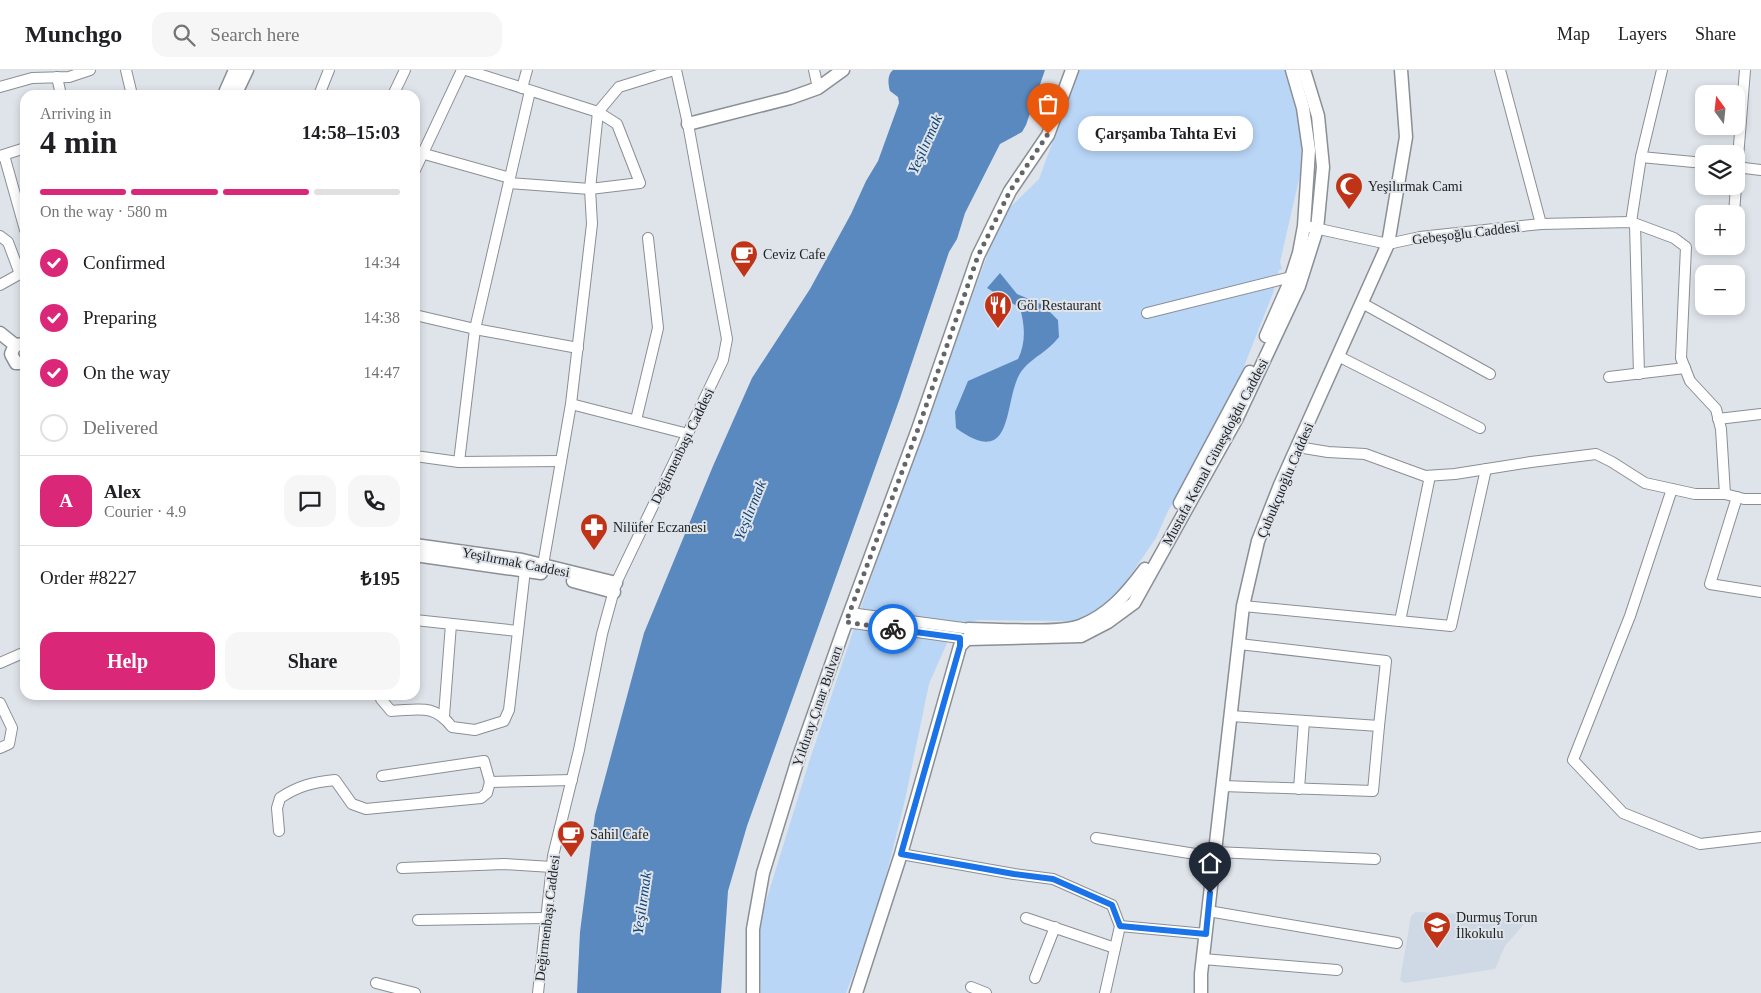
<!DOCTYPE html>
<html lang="en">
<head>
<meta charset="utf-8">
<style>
	:root { --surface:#fff; --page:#f6f6f6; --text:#202124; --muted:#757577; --line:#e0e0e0; --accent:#db2777 }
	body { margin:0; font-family:Georgia,serif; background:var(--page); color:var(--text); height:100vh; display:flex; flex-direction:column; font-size:19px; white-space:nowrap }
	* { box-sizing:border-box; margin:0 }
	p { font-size:16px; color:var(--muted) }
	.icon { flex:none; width:28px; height:28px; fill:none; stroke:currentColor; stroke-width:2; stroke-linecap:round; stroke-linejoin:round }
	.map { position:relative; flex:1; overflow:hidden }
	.sheet { position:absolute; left:20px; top:20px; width:400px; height:610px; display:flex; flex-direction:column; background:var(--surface); border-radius:15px; box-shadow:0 2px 8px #0003 }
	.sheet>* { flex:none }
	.needle { width:32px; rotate:345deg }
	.tools { position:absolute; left:1695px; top:15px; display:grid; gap:10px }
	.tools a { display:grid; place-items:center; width:50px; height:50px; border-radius:10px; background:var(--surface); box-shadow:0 2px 8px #0003; font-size:25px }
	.pin { position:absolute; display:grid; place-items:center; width:42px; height:42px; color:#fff; margin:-51px -21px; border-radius:50% 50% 50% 0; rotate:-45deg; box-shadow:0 0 5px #0007 }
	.pin .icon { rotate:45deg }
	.courier { position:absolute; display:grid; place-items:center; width:50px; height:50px; margin:-25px; border:4px solid #1a73e8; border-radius:50%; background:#fff; color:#222; box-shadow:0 1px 6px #0007 }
	.bubble { position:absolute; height:35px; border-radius:15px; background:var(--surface); box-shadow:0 2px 8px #0003; font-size:16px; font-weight:800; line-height:35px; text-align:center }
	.summary em { font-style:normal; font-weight:800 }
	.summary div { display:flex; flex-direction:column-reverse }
	.summary { display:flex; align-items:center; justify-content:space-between; height:85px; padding:0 20px }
	h1 { font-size:32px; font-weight:800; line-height:38px }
	.bar { display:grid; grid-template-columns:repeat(4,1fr); gap:8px 5px; align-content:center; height:60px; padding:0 20px }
	.bar i { height:6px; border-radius:4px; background:var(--line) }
	.bar .active { background:var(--accent) }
	.bar p { grid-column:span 4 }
	.line { display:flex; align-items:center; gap:12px; padding:0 20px; border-top:1px solid var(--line) }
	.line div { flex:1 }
	.round { display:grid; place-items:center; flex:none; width:52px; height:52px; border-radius:15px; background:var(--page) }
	ol { padding:0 20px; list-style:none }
	li { display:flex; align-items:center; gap:15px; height:55px }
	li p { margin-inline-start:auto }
	li .icon { padding:5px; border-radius:50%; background:var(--accent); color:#fff; stroke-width:4 }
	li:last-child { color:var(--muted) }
	li i { width:28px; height:28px; border:2px solid var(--line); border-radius:50% }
	.primary-button { display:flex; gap:10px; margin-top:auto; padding:10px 20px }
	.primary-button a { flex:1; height:58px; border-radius:15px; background:var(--accent); color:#fff; font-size:20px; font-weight:800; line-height:58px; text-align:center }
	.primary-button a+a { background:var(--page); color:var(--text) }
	header { display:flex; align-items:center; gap:30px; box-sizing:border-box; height:70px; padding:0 25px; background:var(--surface); border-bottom:1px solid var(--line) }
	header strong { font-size:24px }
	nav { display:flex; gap:28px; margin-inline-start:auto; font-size:18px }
	.search { width:350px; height:45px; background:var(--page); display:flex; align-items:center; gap:12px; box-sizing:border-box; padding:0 18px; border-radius:15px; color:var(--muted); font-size:19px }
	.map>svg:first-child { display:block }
	.built { fill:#ced9e5 }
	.green { fill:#b9d6f7 }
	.water { fill:#5989bf }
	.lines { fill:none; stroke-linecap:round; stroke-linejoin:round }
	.minor-casing { stroke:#8a8f95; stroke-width:12 }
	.major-casing { stroke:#8a8f95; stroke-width:15 }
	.minor { stroke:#fff; stroke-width:10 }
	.major { stroke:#fff; stroke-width:12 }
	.done { stroke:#636669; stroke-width:5; stroke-dasharray:0 9 }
	.route { stroke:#1a73e8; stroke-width:6 }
	.labels { text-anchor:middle; stroke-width:4; stroke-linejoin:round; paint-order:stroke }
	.poi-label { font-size:14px; fill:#202224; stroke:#dfe4ea; text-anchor:start }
	.street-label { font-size:14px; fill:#202224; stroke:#dfe4ea }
	.water-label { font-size:15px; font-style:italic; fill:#104477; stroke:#dfe4ea }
</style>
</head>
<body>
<header>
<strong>Munchgo</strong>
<div class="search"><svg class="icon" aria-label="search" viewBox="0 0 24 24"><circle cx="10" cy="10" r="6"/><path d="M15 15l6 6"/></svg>Search here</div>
<nav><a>Map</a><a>Layers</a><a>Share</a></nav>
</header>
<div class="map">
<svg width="1761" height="923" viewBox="0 0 1761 923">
	<rect width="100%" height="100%" fill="#dfe4ea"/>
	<polygon class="built" points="1416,842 1530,847 1505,876 1495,899 1404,913 1400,910 1411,846"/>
	<polygon class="green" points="1079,0 1286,0 1302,62 1300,105 1280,192 1282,199 1279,200 1273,223 1221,355 1168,441 1156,468 1123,516 1099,539 1074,551 978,550 965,554 951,564 929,614 905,730 877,843 846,923 761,923 758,857 809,692 897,431 1002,145 1039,109"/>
	<g class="water">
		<path d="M893,0H1045L1026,55L1022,62L1000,74L965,143L957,169L949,182L900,328L747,756L728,821L721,923H577L580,862L595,745L644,563L713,396L752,308L810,219L851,144L866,111L878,91L899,33L898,27L890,21C888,14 887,5 893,0Z"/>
		<path d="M1000,203L1017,224L1043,235L1058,250L1059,267C1047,282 1035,286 1024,298C1001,322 1019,404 956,358L955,342L968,311L1018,289C1026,273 1025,256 1020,238L987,218Z"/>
	</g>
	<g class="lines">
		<g class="minor-casing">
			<g id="minor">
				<polyline points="126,0 132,25"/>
				<polyline points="466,0 598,42 617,54 640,113 590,119 509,113"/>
				<polyline points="814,0 818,18"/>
				<polyline points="1500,0 1541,154"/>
				<polyline points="57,7 61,25"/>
				<polyline points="0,17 32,8 69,7 90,0"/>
				<polyline points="522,18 527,0"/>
				<polyline points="319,25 329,0"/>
				<polyline points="393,25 405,0"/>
				<polyline points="421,83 510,108"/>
				<polyline points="4,85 25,160"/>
				<polyline points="0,86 25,78"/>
				<polyline points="1641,87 1704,93"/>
				<polyline points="1736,97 1761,100"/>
				<polyline points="415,100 462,0"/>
				<polyline points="1736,113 1745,0"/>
				<polyline points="1734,144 1736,116"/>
				<polyline points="1631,152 1641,87 1662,0"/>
				<polyline points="1635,154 1639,304"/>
				<polyline points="1310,157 1388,174 1420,167 1541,154 1631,152 1674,168 1686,177 1681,288 1690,311 1716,339 1721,359 1725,424"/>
				<polyline points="0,166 8,172 20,204"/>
				<polyline points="0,215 25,201"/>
				<polyline points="1362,233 1490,304"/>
				<polyline points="1147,243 1291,207"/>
				<polyline points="415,245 475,259 578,278"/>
				<polyline points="1338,286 1480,358"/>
				<polyline points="1609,307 1685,298"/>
				<polyline points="571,334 688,364"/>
				<polyline points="1718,349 1761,344"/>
				<polyline points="636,350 658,258 648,168"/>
				<polyline points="1298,377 1328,382 1365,384 1425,406 1455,404 1531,392 1596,384 1612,392 1645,413 1695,424 1725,424 1744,429 1761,429"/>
				<polyline points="415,386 459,392 561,391"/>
				<polyline points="459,392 475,259 530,21"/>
				<polyline points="1672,419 1630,546 1573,690 1623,743 1700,774 1761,767"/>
				<polyline points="1737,427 1710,514 1761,522"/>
				<polyline points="543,495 571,334 592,154 590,119 598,42 619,17 674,0"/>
				<polyline points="1243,536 1451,556 1486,399"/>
				<polyline points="850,543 963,558"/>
				<polyline points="415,550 518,561"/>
				<polyline points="1400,551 1430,406"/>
				<polyline points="846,552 960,568"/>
				<polyline points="0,593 25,582"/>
				<path d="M381,625V629L391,641C418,640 434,633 452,657L475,660L504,651L509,640L525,500"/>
				<polyline points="0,633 12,658 9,674 0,678"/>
				<polyline points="444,646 451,554"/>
				<polyline points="1231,646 1379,656 1386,591 1239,574"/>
				<polyline points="382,706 484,691 490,712 572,710"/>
				<polyline points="1223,716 1373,721 1379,656"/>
				<polyline points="1299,719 1304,651"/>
				<path d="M279,761L277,738L280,728C298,716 313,712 335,710L352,734L366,739L481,728L487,723L490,712"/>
				<polyline points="1096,768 1214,787"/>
				<polyline points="1215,782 1375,789"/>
				<polyline points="901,784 1014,804 1053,809 1112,835 1120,856 1105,923"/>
				<polyline points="402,798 504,794 552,797"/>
				<polyline points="1208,841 1397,873"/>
				<polyline points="1026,848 1115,878"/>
				<polyline points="418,850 546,848"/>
				<polyline points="1120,856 1206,864"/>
				<polyline points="1203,889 1337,900"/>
				<polyline points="1035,908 1055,857"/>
				<polyline points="376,913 415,923"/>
				<polyline points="971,917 986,923"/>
				<polyline points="538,923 553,786 579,680 602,564 616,513 723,290 727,269 688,54 676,0"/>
			</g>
		</g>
		<g class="major-casing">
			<g id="major">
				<polyline points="224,25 235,0"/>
				<polyline points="235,25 247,0"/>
				<polyline points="688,54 790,28 818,18 843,0"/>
				<polyline points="0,263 15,275"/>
				<polyline points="1266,266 1289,214 1299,183 1304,156 1309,80 1303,38 1292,0"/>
				<polyline points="25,274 15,275 11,284 16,293 25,293"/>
				<polyline points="1180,433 1250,302"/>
				<polyline points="415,475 522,490 616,513"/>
				<polyline points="415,485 541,503"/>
				<polyline points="573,511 614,522"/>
				<path d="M968,559C994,559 1059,564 1080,556C1109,545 1127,523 1145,499"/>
				<polyline points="753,923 753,859 763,803 798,689 843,561 918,359 978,186 1010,121 1048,65 1072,0"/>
				<polyline points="856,923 901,784 960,576 967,569 1081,566 1108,552 1134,533 1237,348 1299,216 1317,159 1323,97 1318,46 1304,0"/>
				<polyline points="1201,923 1201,904 1243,536 1258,471 1280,415 1388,174 1406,67 1401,0"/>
			</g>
		</g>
		<use href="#minor" class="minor"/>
		<use href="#major" class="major"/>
	</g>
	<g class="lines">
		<polyline class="done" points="893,559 846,552 918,359 978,186 1010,121 1048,64"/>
		<polyline class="route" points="893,559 960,568 960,576 901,784 1014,804 1053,809 1112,835 1120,856 1206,864 1210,823"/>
	</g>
	<defs>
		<g id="mosque-pin" transform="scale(1.4375)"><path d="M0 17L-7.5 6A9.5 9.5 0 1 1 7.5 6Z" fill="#bf3418" stroke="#dfe4ea"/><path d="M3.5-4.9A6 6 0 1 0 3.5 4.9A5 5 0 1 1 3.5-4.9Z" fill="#fff"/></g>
		<g id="cafe-pin" transform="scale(1.4375)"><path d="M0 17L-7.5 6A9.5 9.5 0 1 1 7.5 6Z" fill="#bf3418" stroke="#dfe4ea"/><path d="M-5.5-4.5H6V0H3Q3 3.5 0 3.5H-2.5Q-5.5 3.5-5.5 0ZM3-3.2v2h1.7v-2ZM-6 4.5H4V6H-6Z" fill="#fff"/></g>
		<g id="restaurant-pin" transform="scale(1.4375)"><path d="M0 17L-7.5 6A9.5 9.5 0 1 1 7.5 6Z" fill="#bf3418" stroke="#dfe4ea"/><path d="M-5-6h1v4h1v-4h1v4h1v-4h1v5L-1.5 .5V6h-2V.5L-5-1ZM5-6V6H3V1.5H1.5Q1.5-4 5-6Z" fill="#fff"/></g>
		<g id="pharmacy-pin" transform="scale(1.4375)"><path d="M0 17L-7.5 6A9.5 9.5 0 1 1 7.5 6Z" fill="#bf3418" stroke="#dfe4ea"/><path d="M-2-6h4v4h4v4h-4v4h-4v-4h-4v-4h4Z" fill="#fff"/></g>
		<g id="school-pin" transform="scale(1.4375)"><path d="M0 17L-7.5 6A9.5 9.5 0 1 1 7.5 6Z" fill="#bf3418" stroke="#dfe4ea"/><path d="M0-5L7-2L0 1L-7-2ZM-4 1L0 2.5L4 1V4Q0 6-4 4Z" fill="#fff"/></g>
	</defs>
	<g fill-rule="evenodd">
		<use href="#mosque-pin" x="1349" y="116"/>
		<use href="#cafe-pin" x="744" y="184"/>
		<use href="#restaurant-pin" x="998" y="235"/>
		<use href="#pharmacy-pin" x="594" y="457"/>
		<use href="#cafe-pin" x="571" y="764"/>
		<use href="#school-pin" x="1437" y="855"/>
	</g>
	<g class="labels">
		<g class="poi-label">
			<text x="1368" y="121">Yeşilırmak Cami</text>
			<text x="763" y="189">Ceviz Cafe</text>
			<text x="1017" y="240">Göl Restaurant</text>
			<text x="613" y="462">Nilüfer Eczanesi</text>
			<text x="590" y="769">Sahil Cafe</text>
			<text x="1456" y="852">Durmuş Torun<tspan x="1456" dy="16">İlkokulu</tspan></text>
		</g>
		<g class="street-label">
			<text transform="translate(1466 163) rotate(-7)" y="5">Gebeşoğlu Caddesi</text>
			<text transform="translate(682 376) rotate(-64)" y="5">Değirmenbaşı Caddesi</text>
			<text transform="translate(1215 382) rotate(-62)" y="5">Mustafa Kemal Güneşdoğdu Caddesi</text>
			<text transform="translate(1285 410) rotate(-67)" y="5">Çubukçuoğlu Caddesi</text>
			<text transform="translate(516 492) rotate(11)" y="5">Yeşilırmak Caddesi</text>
			<text transform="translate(817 636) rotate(-71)" y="5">Yıldıray Çınar Bulvarı</text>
			<text transform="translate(547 848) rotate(-83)" y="5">Değirmenbaşı Caddesi</text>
		</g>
		<g class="water-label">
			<text transform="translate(925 74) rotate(-66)" y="5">Yeşilırmak</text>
			<text transform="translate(750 440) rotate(-68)" y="5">Yeşilırmak</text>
			<text transform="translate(642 833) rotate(-82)" y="5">Yeşilırmak</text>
		</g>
	</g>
</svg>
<div class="tools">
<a><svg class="needle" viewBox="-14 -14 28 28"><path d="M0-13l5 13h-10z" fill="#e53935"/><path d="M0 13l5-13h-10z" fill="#757577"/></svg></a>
<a><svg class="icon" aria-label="layers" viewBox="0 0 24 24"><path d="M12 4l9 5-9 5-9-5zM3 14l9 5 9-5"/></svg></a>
<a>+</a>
<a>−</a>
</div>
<div class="pin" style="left:1048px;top:64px;background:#ea580c"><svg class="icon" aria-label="bag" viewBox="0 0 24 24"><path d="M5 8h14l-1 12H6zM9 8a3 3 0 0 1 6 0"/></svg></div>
<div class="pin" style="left:1210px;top:823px;background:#1f2937"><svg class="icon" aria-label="home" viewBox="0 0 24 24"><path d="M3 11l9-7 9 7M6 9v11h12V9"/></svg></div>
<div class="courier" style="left:893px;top:559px"><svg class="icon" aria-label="bike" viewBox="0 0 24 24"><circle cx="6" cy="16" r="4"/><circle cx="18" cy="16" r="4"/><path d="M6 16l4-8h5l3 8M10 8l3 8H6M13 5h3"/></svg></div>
<div class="bubble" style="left:1078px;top:46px;width:175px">Çarşamba Tahta Evi</div>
<section class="sheet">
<div class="summary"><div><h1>4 min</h1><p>Arriving in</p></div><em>14:58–15:03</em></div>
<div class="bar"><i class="active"></i><i class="active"></i><i class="active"></i><i></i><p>On the way · 580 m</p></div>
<ol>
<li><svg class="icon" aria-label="check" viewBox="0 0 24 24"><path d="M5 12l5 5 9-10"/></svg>Confirmed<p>14:34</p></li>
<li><svg class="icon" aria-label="check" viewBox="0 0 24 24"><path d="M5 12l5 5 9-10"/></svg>Preparing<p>14:38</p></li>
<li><svg class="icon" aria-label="check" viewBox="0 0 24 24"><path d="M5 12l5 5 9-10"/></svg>On the way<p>14:47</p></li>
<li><i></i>Delivered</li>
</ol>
<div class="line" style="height:90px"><b class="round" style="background:var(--accent);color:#fff">A</b><div><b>Alex</b><p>Courier · 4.9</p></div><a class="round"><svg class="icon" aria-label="chat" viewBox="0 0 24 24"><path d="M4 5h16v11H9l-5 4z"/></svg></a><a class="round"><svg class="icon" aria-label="phone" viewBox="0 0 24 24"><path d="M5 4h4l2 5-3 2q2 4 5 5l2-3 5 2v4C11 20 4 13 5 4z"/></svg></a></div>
<div class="line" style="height:65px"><div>Order #8227</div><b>₺195</b></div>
<div class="primary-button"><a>Help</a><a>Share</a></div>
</section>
</div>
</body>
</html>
